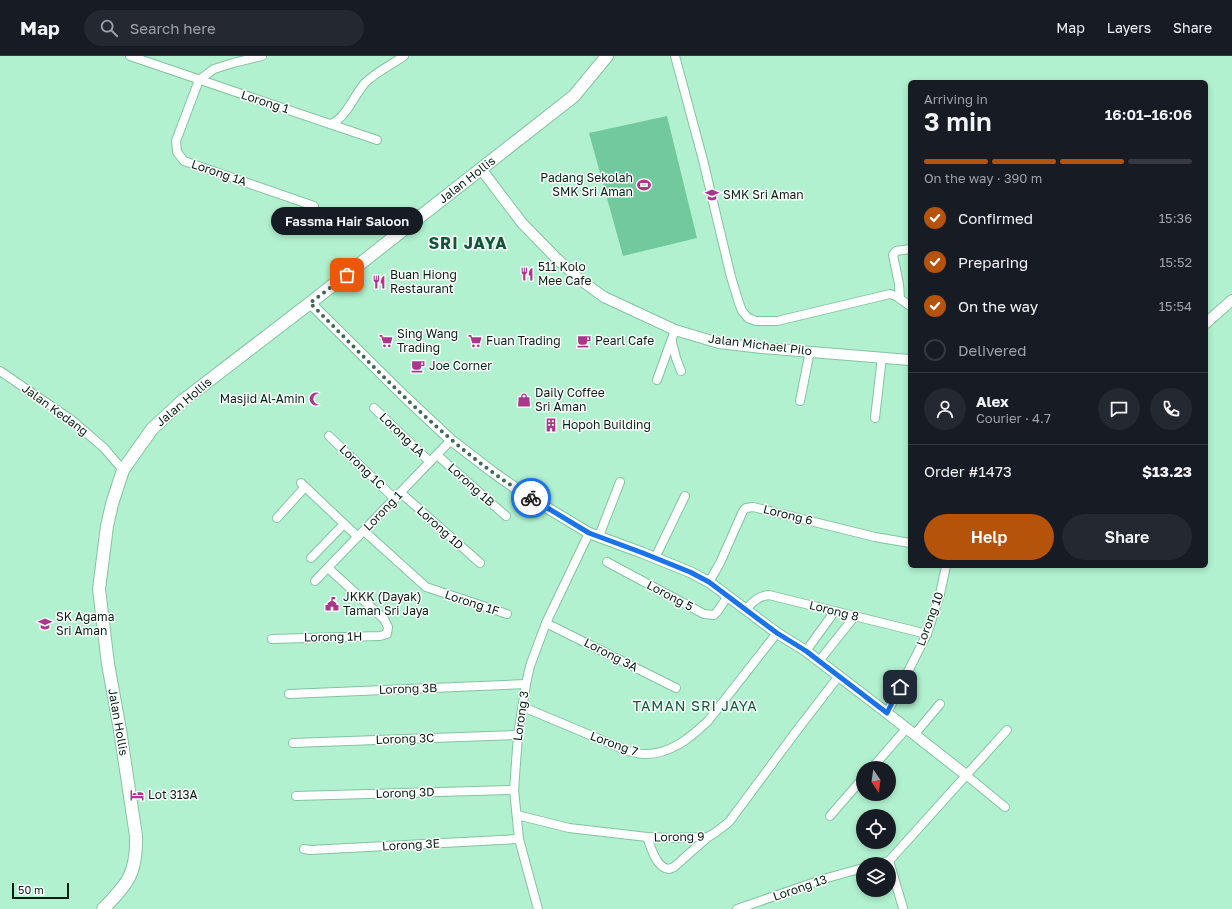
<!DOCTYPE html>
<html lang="en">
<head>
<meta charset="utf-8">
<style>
	:root { --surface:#171b24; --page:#242831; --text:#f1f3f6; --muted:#9ea1a6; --line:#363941; --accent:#b45309 }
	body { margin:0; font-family:"Golos Text",sans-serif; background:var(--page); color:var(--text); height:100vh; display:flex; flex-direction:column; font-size:15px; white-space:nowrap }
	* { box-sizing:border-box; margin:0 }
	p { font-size:13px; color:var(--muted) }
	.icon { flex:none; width:22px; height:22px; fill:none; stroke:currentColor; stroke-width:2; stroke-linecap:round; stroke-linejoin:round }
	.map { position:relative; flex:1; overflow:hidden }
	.drawer { position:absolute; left:908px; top:24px; width:300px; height:488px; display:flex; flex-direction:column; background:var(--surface); border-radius:6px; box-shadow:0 2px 6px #0003 }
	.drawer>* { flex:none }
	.needle { width:26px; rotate:167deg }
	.tools { position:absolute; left:856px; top:705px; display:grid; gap:8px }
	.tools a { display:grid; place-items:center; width:40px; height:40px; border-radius:50%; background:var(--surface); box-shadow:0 2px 6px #0003; font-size:20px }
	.scale { position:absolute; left:12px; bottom:10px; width:57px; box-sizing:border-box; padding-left:4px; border:2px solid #062014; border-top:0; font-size:11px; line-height:14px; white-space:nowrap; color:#062014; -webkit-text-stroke:3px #fff; paint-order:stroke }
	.pin { position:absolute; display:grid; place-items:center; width:34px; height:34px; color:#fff; margin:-17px; border-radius:8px; box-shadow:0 2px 6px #0006 }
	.courier { position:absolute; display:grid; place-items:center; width:40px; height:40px; margin:-20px; border:3px solid #1a73e8; border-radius:50%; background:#fff; color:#222; box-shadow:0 1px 5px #0007 }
	.bubble { position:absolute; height:28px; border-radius:14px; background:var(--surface); box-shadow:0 2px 6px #0003; font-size:13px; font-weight:600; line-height:28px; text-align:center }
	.headline em { font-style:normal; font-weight:600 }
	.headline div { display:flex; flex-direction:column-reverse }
	.headline { display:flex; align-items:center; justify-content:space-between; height:68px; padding:0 16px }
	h1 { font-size:26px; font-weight:600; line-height:30px }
	.bar { display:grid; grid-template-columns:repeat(4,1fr); gap:6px 4px; align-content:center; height:48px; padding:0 16px }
	.bar i { height:5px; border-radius:3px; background:var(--line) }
	.bar .selected { background:var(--accent) }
	.bar p { grid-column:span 4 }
	.line { display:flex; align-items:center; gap:10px; padding:0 16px; border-top:1px solid var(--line) }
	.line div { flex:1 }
	.round { display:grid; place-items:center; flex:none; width:42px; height:42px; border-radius:21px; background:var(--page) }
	ol { padding:0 16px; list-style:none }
	li { display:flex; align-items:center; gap:12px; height:44px }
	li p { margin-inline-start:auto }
	li .icon { padding:4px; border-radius:50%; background:var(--accent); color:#fff; stroke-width:4 }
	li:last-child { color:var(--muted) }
	li i { width:22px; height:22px; border:2px solid var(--line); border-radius:50% }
	.cta { display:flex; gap:8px; margin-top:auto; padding:8px 16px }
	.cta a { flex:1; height:46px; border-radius:24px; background:var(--accent); color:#fff; font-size:16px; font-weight:600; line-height:46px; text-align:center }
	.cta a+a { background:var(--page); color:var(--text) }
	header { display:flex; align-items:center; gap:24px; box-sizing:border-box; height:56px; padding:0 20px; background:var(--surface); border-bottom:1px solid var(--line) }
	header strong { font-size:19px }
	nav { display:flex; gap:22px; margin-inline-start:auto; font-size:14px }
	.search { width:280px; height:36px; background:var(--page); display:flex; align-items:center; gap:10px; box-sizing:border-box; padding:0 14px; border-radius:22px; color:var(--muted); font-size:15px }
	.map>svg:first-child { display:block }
	.green { fill:#71c99d }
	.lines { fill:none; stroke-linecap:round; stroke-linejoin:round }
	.minor-casing { stroke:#84c3a2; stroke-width:10 }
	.tertiary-casing { stroke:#84c3a2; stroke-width:12 }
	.secondary-casing { stroke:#84c3a2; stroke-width:14 }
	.minor { stroke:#fff; stroke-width:8 }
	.tertiary { stroke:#fff; stroke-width:10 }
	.secondary { stroke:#fff; stroke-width:12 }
	.done { stroke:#426955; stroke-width:4; stroke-dasharray:0 7.2 }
	.route { stroke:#1a73e8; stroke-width:5 }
	.labels { text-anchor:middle; stroke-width:3; stroke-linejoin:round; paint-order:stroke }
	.street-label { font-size:12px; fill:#062014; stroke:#fff }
	.poi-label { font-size:12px; fill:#062014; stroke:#fff; text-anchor:start }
	.quarter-label { font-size:14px; letter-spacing:1px; fill:#135539; stroke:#fff }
	.district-label { font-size:16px; font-weight:bold; letter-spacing:1px; fill:#135539; stroke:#fff }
</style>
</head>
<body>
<header>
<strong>Map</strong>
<div class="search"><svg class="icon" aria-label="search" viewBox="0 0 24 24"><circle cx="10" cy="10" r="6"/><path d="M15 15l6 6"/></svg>Search here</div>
<nav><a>Map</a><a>Layers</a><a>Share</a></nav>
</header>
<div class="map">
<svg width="1232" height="853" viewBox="0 0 1232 853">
	<rect width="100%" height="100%" fill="#b1f1cf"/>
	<polygon class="green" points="667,60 697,182 623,200 589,77"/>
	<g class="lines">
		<g class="minor-casing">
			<g id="minor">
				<polyline points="130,0 377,84"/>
				<polyline points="675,0 703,104 731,221 739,247 742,255 748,262 756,265 777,265 890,238 896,240 910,250"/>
				<polyline points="199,24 176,85 177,96 184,105 314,150"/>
				<polyline points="199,24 214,13 233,7 262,0"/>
				<path d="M331,68C347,61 354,39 365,27C376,16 391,9 404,0"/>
				<polyline points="900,243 899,228 893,199 896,195 910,193"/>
				<polyline points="672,286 676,302 681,315"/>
				<polyline points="0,315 73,365 104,392 123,414"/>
				<polyline points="657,324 675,274"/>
				<polyline points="800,345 810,295"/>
				<polyline points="374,352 430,406"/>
				<polyline points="875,362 882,301"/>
				<polyline points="329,380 395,443"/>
				<polyline points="437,399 506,460"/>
				<polyline points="301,427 358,481"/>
				<polyline points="401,437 480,507"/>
				<polyline points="277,462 305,431"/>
				<polyline points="364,475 426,531 507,558"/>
				<polyline points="599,480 620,426"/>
				<polyline points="311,502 344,468"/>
				<polyline points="655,502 685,440"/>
				<polyline points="607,506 704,558 714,559 717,556 728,540"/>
				<polyline points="315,525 451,384"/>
				<polyline points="709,526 720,507 743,455 746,452 753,451 875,481 910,487"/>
				<path d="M746,553C753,546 758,540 769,539L927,578"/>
				<polyline points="546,567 676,632"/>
				<polyline points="272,583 380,580 387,578 388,571 384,563 328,512"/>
				<polyline points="806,595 835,555"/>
				<polyline points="819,605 855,560"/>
				<polyline points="289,638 526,628"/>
				<path d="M523,651L628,695C633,696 638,698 643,698C670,699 690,682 708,665L777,577"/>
				<polyline points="887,657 927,578 940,538 946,510"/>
				<polyline points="914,679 940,648"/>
				<polyline points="293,687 518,679"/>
				<polyline points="872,712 906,673"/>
				<polyline points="966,719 1005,751"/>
				<polyline points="296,740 514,734"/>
				<polyline points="517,759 569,772 647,781 671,782 708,781 716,776 729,766 795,677 838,621"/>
				<polyline points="830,760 863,722"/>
				<path d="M647,781C651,791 656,812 669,813L674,811L708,781"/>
				<polyline points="304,793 310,794 519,783"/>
				<polyline points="889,805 903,852"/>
				<polyline points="877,808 889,805 1007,674"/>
				<polyline points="538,853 519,783 514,734 518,679 526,628 530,610 546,567 589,477"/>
				<polyline points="737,853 827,822 863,812"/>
			</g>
		</g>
		<g class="tertiary-casing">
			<g id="tertiary">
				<polyline points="481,113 522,167 556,202 579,223 604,241 675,274 719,287 762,292 910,304"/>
				<polyline points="310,247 405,341 451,384 494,417 521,436 589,477 643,497 690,516 709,526 777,577 806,595 887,657 966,719"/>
				<polyline points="1206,267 1232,244"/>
			</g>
		</g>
		<g class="secondary-casing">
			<path id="secondary" d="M103,853C128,828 137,817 136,780L120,674L108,608L99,533L107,470L112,448L123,414L152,373L181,346L310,247L574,40L607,0"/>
		</g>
		<use href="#minor" class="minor"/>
		<use href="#tertiary" class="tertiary"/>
		<use href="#secondary" class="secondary"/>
	</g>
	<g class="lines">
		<path class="done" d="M347,219L310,247C380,316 447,391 531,442"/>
		<polyline class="route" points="531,442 589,477 643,497 690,516 709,526 777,577 806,595 887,657 900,631"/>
	</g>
	<defs>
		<g id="stadium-bare" transform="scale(1.08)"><path d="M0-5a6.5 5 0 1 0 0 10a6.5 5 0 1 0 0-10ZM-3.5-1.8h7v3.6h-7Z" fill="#ad368d" stroke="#fff" stroke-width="2.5" paint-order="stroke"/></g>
		<g id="school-bare" transform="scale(1.08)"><path d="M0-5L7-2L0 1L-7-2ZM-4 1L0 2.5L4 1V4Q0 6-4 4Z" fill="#ad368d" stroke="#fff" stroke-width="2.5" paint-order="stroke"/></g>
		<g id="restaurant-bare" transform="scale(1.08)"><path d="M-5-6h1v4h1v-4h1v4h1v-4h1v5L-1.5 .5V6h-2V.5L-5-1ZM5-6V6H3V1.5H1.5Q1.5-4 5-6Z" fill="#ad368d" stroke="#fff" stroke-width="2.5" paint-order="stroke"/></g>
		<g id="supermarket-bare" transform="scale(1.08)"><path d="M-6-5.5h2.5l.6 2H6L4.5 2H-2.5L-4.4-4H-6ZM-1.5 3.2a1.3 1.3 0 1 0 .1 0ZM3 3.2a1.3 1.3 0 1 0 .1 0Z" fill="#ad368d" stroke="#fff" stroke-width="2.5" paint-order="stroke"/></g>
		<g id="cafe-bare" transform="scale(1.08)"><path d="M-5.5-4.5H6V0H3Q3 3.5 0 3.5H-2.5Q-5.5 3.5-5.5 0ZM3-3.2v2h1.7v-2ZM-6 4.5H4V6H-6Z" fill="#ad368d" stroke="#fff" stroke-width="2.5" paint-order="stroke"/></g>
		<g id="mosque-bare" transform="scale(1.08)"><path d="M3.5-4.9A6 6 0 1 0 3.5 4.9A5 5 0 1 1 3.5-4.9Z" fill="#ad368d" stroke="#fff" stroke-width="2.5" paint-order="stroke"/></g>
		<g id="shop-bare" transform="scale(1.08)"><path d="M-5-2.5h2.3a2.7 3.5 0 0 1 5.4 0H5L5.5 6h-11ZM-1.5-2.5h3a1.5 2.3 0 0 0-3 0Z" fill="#ad368d" stroke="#fff" stroke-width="2.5" paint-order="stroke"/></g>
		<g id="building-bare" transform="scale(1.08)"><path d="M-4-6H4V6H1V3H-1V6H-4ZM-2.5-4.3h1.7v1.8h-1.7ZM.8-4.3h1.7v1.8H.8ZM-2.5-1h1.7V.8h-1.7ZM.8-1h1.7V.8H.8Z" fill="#ad368d" stroke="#fff" stroke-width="2.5" paint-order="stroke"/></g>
		<g id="civic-bare" transform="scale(1.08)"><path d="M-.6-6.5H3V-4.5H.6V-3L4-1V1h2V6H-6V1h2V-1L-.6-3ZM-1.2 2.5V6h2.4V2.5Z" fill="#ad368d" stroke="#fff" stroke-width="2.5" paint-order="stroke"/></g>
		<g id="hotel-bare" transform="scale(1.08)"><path d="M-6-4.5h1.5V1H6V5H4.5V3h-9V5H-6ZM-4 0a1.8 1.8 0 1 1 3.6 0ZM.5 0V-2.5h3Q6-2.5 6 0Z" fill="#ad368d" stroke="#fff" stroke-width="2.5" paint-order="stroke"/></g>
	</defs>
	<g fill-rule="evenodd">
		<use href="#stadium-bare" x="644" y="129"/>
		<use href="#school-bare" x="712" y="139"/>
		<use href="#restaurant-bare" x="527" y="218"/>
		<use href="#restaurant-bare" x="379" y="226"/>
		<use href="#supermarket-bare" x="386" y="285"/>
		<use href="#supermarket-bare" x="475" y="285"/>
		<use href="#cafe-bare" x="584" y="285"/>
		<use href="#cafe-bare" x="418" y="310"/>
		<use href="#mosque-bare" x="316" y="343"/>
		<use href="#shop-bare" x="524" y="344"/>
		<use href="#building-bare" x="551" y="369"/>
		<use href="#civic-bare" x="332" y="548"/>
		<use href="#school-bare" x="45" y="568"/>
		<use href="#hotel-bare" x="137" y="739"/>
	</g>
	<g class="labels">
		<g class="street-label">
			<text transform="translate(265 46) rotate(18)" y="4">Lorong 1</text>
			<text transform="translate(219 117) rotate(19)" y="4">Lorong 1A</text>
			<text transform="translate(467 124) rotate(-38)" y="4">Jalan Hollis</text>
			<text transform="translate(760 289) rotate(7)" y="4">Jalan Michael Pilo</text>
			<text transform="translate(184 346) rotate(-40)" y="4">Jalan Hollis</text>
			<text transform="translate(55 354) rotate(36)" y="4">Jalan Kedang</text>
			<text transform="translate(402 379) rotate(44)" y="4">Lorong 1A</text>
			<text transform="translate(362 411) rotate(44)" y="4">Lorong 1C</text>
			<text transform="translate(471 429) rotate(42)" y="4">Lorong 1B</text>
			<text transform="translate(383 455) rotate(-46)" y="4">Lorong 1</text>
			<text transform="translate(788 459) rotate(14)" y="4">Lorong 6</text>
			<text transform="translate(440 472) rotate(42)" y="4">Lorong 1D</text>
			<text transform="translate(670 540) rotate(28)" y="4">Lorong 5</text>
			<text transform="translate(472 547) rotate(18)" y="4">Lorong 1F</text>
			<text transform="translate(834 555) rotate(14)" y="4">Lorong 8</text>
			<text transform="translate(930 563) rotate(-70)" y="4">Lorong 10</text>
			<text transform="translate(333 581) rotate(-1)" y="4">Lorong 1H</text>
			<text transform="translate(611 599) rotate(27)" y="4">Lorong 3A</text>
			<text transform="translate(408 633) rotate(-2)" y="4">Lorong 3B</text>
			<text transform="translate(521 660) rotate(-82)" y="4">Lorong 3</text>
			<text transform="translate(118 666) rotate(80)" y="4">Jalan Hollis</text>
			<text transform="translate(405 683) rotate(-2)" y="4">Lorong 3C</text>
			<text transform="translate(614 688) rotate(20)" y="4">Lorong 7</text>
			<text transform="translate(405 737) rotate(-2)" y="4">Lorong 3D</text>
			<text transform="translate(679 781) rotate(-1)" y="4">Lorong 9</text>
			<text transform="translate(411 789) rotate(-3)" y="4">Lorong 3E</text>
			<text transform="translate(800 832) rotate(-19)" y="4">Lorong 13</text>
		</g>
		<g class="poi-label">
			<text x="633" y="126" text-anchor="end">Padang Sekolah<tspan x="633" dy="14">SMK Sri Aman</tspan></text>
			<text x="723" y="143">SMK Sri Aman</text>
			<text x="538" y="215">511 Kolo<tspan x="538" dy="14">Mee Cafe</tspan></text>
			<text x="390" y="223">Buan Hiong<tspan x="390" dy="14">Restaurant</tspan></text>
			<text x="397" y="282">Sing Wang<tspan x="397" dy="14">Trading</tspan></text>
			<text x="486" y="289">Fuan Trading</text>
			<text x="595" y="289">Pearl Cafe</text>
			<text x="429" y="314">Joe Corner</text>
			<text x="535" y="341">Daily Coffee<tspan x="535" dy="14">Sri Aman</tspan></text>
			<text x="305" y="347" text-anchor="end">Masjid Al-Amin</text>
			<text x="562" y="373">Hopoh Building</text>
			<text x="343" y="545">JKKK (Dayak)<tspan x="343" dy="14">Taman Sri Jaya</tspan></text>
			<text x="56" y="565">SK Agama<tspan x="56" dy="14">Sri Aman</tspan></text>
			<text x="148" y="743">Lot 313A</text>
		</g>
		<g class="quarter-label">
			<text x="695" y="655">TAMAN SRI JAYA</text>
		</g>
		<g class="district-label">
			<text x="468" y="193">SRI JAYA</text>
		</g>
	</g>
</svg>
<div class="tools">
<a><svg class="needle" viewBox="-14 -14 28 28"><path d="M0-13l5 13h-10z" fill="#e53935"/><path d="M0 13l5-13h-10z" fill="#9ea1a6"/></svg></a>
<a><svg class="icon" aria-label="locate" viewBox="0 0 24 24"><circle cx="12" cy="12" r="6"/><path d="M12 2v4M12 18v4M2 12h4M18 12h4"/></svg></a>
<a><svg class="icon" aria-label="layers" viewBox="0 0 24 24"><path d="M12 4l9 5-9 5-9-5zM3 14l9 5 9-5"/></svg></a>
</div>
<div class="scale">50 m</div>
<div class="pin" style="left:347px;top:219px;background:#ea580c"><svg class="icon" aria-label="bag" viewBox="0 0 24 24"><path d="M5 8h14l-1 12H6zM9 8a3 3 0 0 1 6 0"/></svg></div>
<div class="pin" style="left:900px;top:631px;background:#1f2937"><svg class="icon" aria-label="home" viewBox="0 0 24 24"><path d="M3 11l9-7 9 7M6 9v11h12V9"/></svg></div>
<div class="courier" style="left:531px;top:442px"><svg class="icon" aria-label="bike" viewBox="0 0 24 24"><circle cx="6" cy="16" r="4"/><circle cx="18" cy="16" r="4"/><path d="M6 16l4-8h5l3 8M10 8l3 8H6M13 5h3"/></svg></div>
<div class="bubble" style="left:271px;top:151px;width:152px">Fassma Hair Saloon</div>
<section class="drawer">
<div class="headline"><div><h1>3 min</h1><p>Arriving in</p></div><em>16:01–16:06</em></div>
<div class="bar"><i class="selected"></i><i class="selected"></i><i class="selected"></i><i></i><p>On the way · 390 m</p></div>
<ol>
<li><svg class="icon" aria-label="check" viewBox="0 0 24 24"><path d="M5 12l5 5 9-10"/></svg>Confirmed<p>15:36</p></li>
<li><svg class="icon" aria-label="check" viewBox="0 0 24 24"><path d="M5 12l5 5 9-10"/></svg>Preparing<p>15:52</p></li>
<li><svg class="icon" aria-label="check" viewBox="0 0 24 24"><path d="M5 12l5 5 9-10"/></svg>On the way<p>15:54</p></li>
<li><i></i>Delivered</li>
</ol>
<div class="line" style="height:72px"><a class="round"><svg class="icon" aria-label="person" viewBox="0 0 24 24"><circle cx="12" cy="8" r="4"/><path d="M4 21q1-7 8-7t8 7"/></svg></a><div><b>Alex</b><p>Courier · 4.7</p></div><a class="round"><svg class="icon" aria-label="chat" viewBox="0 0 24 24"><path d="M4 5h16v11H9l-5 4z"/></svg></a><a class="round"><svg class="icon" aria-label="phone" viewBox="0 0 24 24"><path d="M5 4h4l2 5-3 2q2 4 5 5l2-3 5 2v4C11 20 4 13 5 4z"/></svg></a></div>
<div class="line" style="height:52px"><div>Order #1473</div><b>$13.23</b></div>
<div class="cta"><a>Help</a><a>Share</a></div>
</section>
</div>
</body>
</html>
